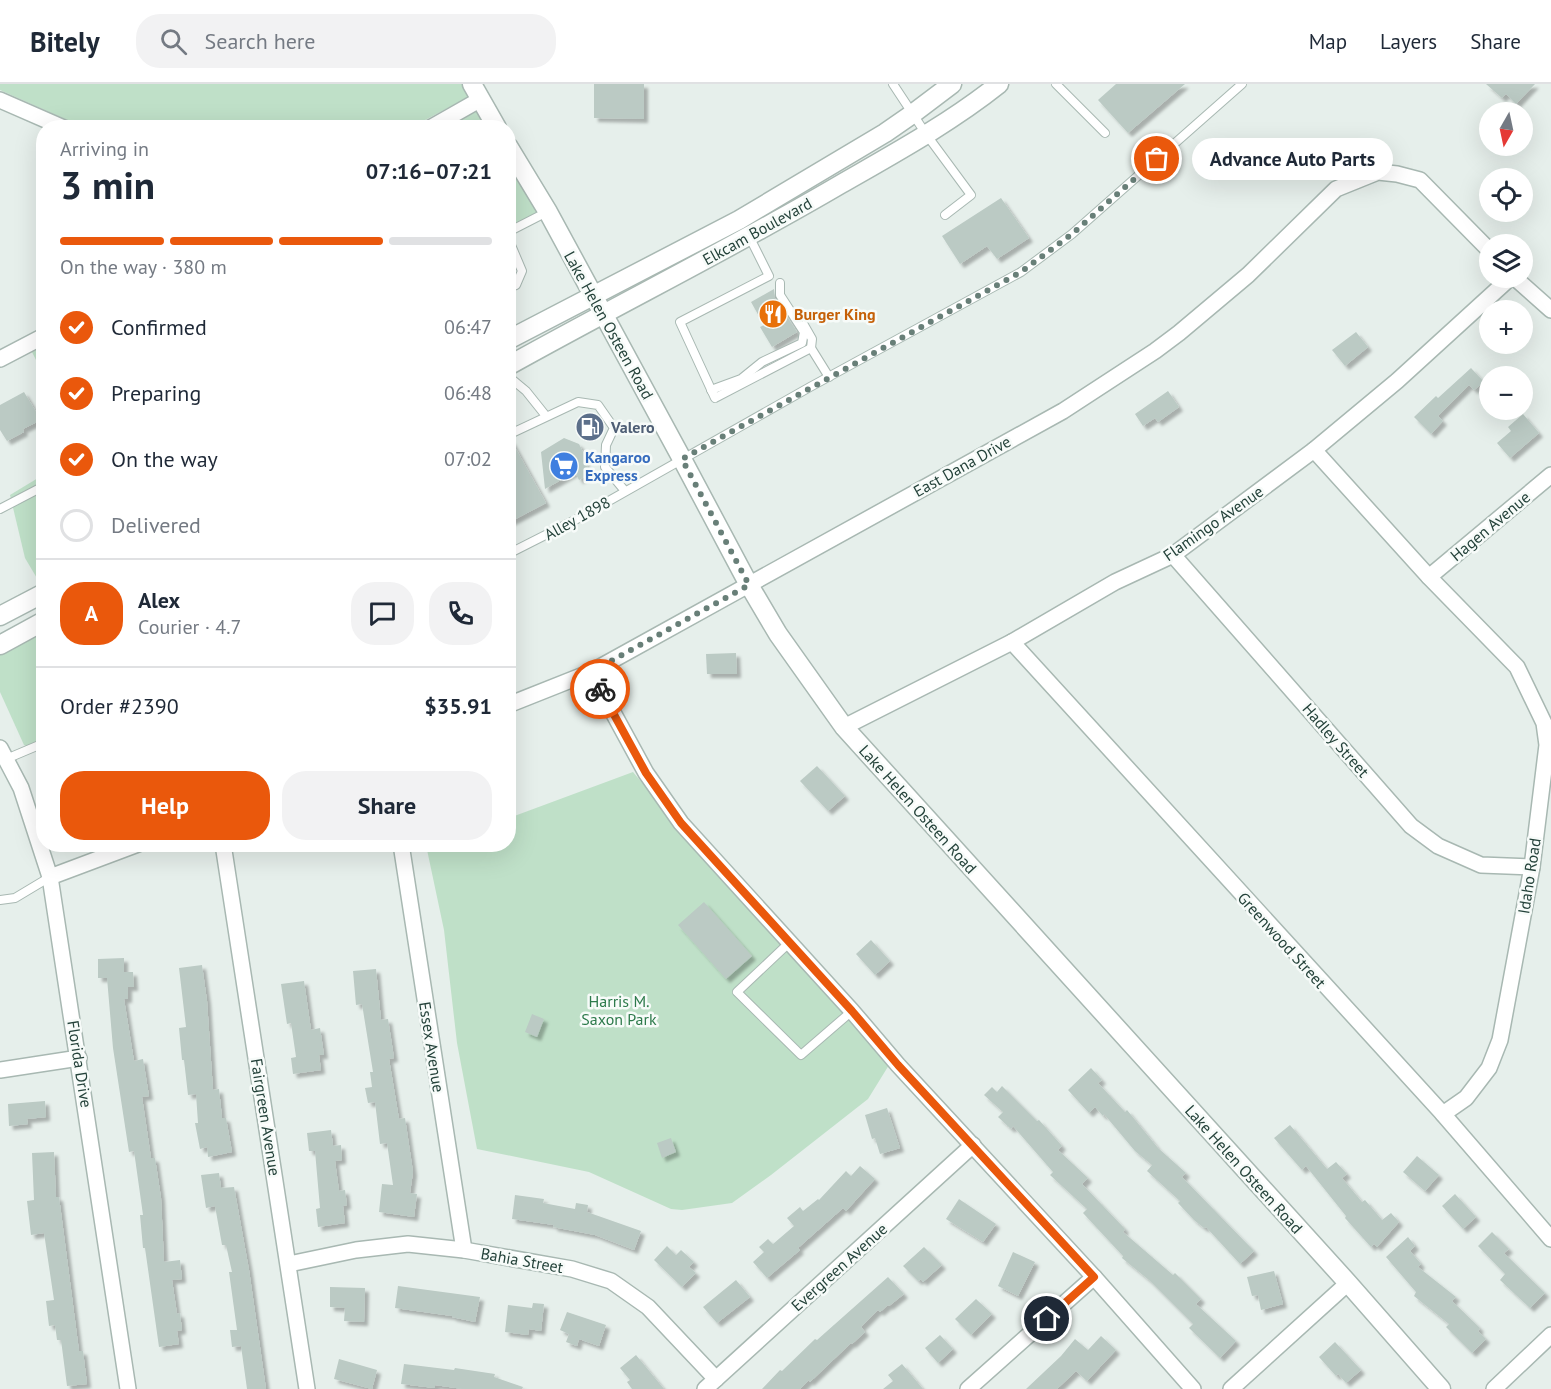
<!DOCTYPE html>
<html lang="en">
<head>
<meta charset="utf-8">
<style>
	:root { --surface:#fff; --page:#f2f2f3; --text:#1f2937; --muted:#747a83; --line:#e0e1e3; --accent:#ea580c }
	body { margin:0; font-family:"PT Sans",sans-serif; background:var(--page); color:var(--text); height:100vh; display:flex; flex-direction:column; font-size:22px; white-space:nowrap }
	* { box-sizing:border-box; margin:0 }
	p { font-size:20px; color:var(--muted) }
	.icon { flex:none; width:33px; height:33px; fill:none; stroke:currentColor; stroke-width:2; stroke-linecap:round; stroke-linejoin:round }
	.map { position:relative; flex:1; overflow:hidden }
	.panel { position:absolute; left:36px; top:36px; width:480px; height:732px; display:flex; flex-direction:column; background:var(--surface); border-radius:24px; box-shadow:0 6px 24px #0002 }
	.panel>* { flex:none }
	.needle { width:39px; rotate:189deg }
	.tools { position:absolute; left:1479px; top:18px; display:grid; gap:12px }
	.tools a { display:grid; place-items:center; width:54px; height:54px; border-radius:50%; background:var(--surface); box-shadow:0 6px 24px #0002; font-size:30px }
	.pin { position:absolute; display:grid; place-items:center; width:51px; height:51px; color:#fff; margin:-26px; border:3px solid #fff; border-radius:50%; box-shadow:0 2px 6px #0007 }
	.courier { position:absolute; display:grid; place-items:center; width:60px; height:60px; margin:-30px; border:4px solid #ea580c; border-radius:50%; background:#fff; color:#222; box-shadow:0 2px 8px #0007 }
	.bubble { position:absolute; height:42px; border-radius:21px; background:var(--surface); box-shadow:0 6px 24px #0002; font-size:20px; font-weight:700; line-height:42px; text-align:center }
	.headline em { font-style:normal; font-weight:700 }
	.headline div { display:flex; flex-direction:column-reverse }
	.headline { display:flex; align-items:center; justify-content:space-between; height:102px; padding:0 24px }
	h1 { font-size:39px; font-weight:700; line-height:45px }
	.bar { display:grid; grid-template-columns:repeat(4,1fr); gap:9px 6px; align-content:center; height:72px; padding:0 24px }
	.bar i { height:8px; border-radius:4px; background:var(--line) }
	.bar .on { background:var(--accent) }
	.bar p { grid-column:span 4 }
	.line { display:flex; align-items:center; gap:15px; padding:0 24px; border-top:2px solid var(--line) }
	.line div { flex:1 }
	.round { display:grid; place-items:center; flex:none; width:63px; height:63px; border-radius:24px; background:var(--page) }
	ol { padding:0 24px; list-style:none }
	li { display:flex; align-items:center; gap:18px; height:66px }
	li p { margin-inline-start:auto }
	li .icon { padding:6px; border-radius:50%; background:var(--accent); color:#fff; stroke-width:4 }
	li:last-child { color:var(--muted) }
	li i { width:33px; height:33px; border:3px solid var(--line); border-radius:50% }
	.button { display:flex; gap:12px; margin-top:auto; padding:12px 24px }
	.button a { flex:1; height:69px; border-radius:24px; background:var(--accent); color:#fff; font-size:24px; font-weight:700; line-height:69px; text-align:center }
	.button a+a { background:var(--page); color:var(--text) }
	header { display:flex; align-items:center; gap:36px; box-sizing:border-box; height:84px; padding:0 30px; background:var(--surface); border-bottom:2px solid var(--line) }
	header strong { font-size:28px }
	nav { display:flex; gap:33px; margin-inline-start:auto; font-size:21px }
	.search { width:420px; height:54px; background:var(--page); display:flex; align-items:center; gap:15px; box-sizing:border-box; padding:0 21px; border-radius:24px; color:var(--muted); font-size:22px }
	.map>svg:first-child { display:block }
	.green { fill:#bfe0c8 }
	.building { fill:#bbcac4; filter:url(#shadow) }
	.lines { fill:none; stroke-linecap:round; stroke-linejoin:round }
	.service-casing { stroke:#a8b8b2; stroke-width:10 }
	.minor-casing { stroke:#a8b8b2; stroke-width:18 }
	.tertiary-casing { stroke:#a8b8b2; stroke-width:21 }
	.service { stroke:#fff; stroke-width:8 }
	.minor { stroke:#fff; stroke-width:15 }
	.tertiary { stroke:#fff; stroke-width:18 }
	.done { stroke:#687f78; stroke-width:6; stroke-dasharray:0 10.8 }
	.route { stroke:#ea580c; stroke-width:8 }
	.labels { text-anchor:middle; stroke-width:5; stroke-linejoin:round; paint-order:stroke }
	.street-label { font-size:16px; fill:#24423a; stroke:#f7fbf9 }
	.food-label { font-size:16px; font-weight:bold; fill:#c56008; stroke:#f7fbf9; text-anchor:start }
	.service-label { font-size:16px; font-weight:bold; fill:#4e5e75; stroke:#f7fbf9; text-anchor:start }
	.shop-label { font-size:16px; font-weight:bold; fill:#366cbe; stroke:#f7fbf9; text-anchor:start }
	.park-label { font-size:16px; fill:#2d7a4b; stroke:#f7fbf9 }
</style>
</head>
<body>
<header>
<strong>Bitely</strong>
<div class="search"><svg class="icon" aria-label="search" viewBox="0 0 24 24"><circle cx="10" cy="10" r="6"/><path d="M15 15l6 6"/></svg>Search here</div>
<nav><a>Map</a><a>Layers</a><a>Share</a></nav>
</header>
<div class="map">
<svg width="1551" height="1305" viewBox="0 0 1551 1305">
	<defs>
		<filter id="shadow"><feDropShadow dx="4" dy="4" stdDeviation="1.5" flood-color="#0004"/></filter>
	</defs>
	<rect width="100%" height="100%" fill="#e6efeb"/>
	<g class="green">
		<polygon points="0,0 463,0 470,12 412,43 79,44 74,39 0,6"/>
		<polygon points="478,26 488,44 447,44"/>
		<polygon points="508,78 540,131 508,149"/>
		<polygon points="43,262 43,290 32,268"/>
		<polygon points="43,391 44,500 41,501 25,474 10,411"/>
		<polygon points="43,546 43,670 24,661 0,608 0,570"/>
		<polygon points="633,688 706,775 889,981 868,1015 771,1091 732,1119 682,1126 671,1125 589,1088 477,1065 457,959 444,846 426,761 508,760 509,734"/>
	</g>
	<g class="building">
		<polygon points="594,0 644,0 644,35 594,34"/>
		<polygon points="1116,0 1185,0 1128,49 1098,16"/>
		<polygon points="1486,0 1535,0 1516,20 1506,10 1502,14"/>
		<polygon points="1001,114 1029,154 997,175 987,162 960,180 942,152"/>
		<polygon points="774,205 775,214 797,248 772,263 760,243 764,241 751,218"/>
		<polygon points="1356,248 1368,263 1345,282 1332,266"/>
		<polygon points="1471,284 1484,298 1474,306 1469,301 1438,332 1443,337 1431,350 1414,333 1436,312 1438,314"/>
		<polygon points="1168,307 1179,323 1158,338 1155,334 1143,342 1135,330"/>
		<polygon points="24,308 41,336 23,345 24,348 7,357 0,346 0,321"/>
		<polygon points="1523,330 1539,349 1510,374 1497,359 1511,347 1508,343"/>
		<polygon points="564,354 579,360 586,374 584,377 591,389 579,396 575,388 545,405 541,368"/>
		<polygon points="511,356 546,419 508,439 508,357"/>
		<polygon points="736,569 737,590 707,590 706,570"/>
		<polygon points="817,682 845,712 828,727 800,697"/>
		<polygon points="704,818 752,872 726,895 678,841"/>
		<polygon points="871,856 890,877 875,891 856,870"/>
		<polygon points="124,874 124,888 133,888 134,903 128,903 128,915 124,915 134,977 143,975 149,1012 142,1013 151,1074 155,1074 161,1114 164,1178 180,1176 182,1195 172,1196 177,1230 180,1229 182,1246 177,1247 179,1260 159,1263 145,1164 143,1164 140,1131 143,1131 134,1067 129,1068 113,964 107,894 98,894 98,875"/>
		<polygon points="202,881 207,917 213,1006 219,1005 222,1034 226,1034 232,1068 208,1073 207,1063 200,1065 195,1039 198,1039 196,1010 188,1011 184,976 182,976 179,944 186,943 179,884"/>
		<polygon points="376,885 381,936 388,935 394,974 389,975 399,1035 405,1034 413,1088 410,1109 417,1110 414,1133 379,1128 382,1100 393,1101 387,1059 380,1060 375,1018 368,1019 365,1004 372,1003 370,988 373,988 362,920 356,921 353,887"/>
		<polygon points="304,897 311,946 320,944 324,971 319,971 321,986 293,990 291,974 296,973 291,939 287,940 281,900"/>
		<polygon points="532,930 544,935 537,953 525,948"/>
		<polygon points="1091,984 1102,996 1098,999 1125,1028 1127,1026 1158,1064 1186,1089 1182,1093 1254,1167 1240,1180 1206,1143 1204,1144 1194,1136 1178,1119 1180,1117 1147,1087 1152,1081 1135,1067 1104,1030 1103,1032 1095,1023 1089,1029 1068,1006"/>
		<polygon points="1002,1002 1037,1037 1039,1036 1062,1062 1058,1066 1088,1094 1082,1100 1125,1145 1123,1148 1173,1191 1175,1189 1201,1215 1196,1220 1236,1257 1220,1274 1189,1244 1193,1240 1149,1196 1122,1174 1123,1172 1083,1129 1087,1125 1050,1091 1053,1088 1013,1042 1011,1045 998,1033 1003,1028 984,1011 992,1003 997,1008"/>
		<polygon points="45,1017 46,1033 27,1035 28,1040 9,1042 8,1020"/>
		<polygon points="887,1024 900,1064 880,1070 875,1054 872,1055 865,1031"/>
		<polygon points="1290,1041 1327,1085 1336,1078 1347,1090 1342,1094 1362,1118 1365,1116 1382,1136 1391,1129 1399,1138 1377,1163 1374,1160 1371,1163 1345,1134 1346,1132 1306,1082 1302,1086 1274,1054"/>
		<polygon points="331,1046 333,1062 341,1061 342,1076 335,1077 339,1107 345,1106 347,1121 343,1122 345,1139 318,1143 316,1125 320,1124 315,1067 309,1067 307,1049"/>
		<polygon points="671,1054 676,1068 662,1074 657,1059"/>
		<polygon points="54,1068 56,1113 59,1113 79,1267 83,1267 87,1300 67,1302 61,1256 57,1256 55,1241 49,1242 46,1217 54,1216 44,1149 31,1151 27,1117 34,1116 32,1069"/>
		<polygon points="1417,1072 1439,1091 1425,1107 1403,1088"/>
		<polygon points="860,1082 875,1095 846,1127 843,1124 798,1164 800,1166 767,1194 753,1178 764,1168 759,1163 768,1155 773,1160 794,1142 787,1134 800,1123 803,1127 818,1115 819,1116 846,1087 851,1092"/>
		<polygon points="219,1089 221,1104 234,1103 249,1186 266,1305 247,1305 241,1262 232,1263 230,1246 237,1246 229,1188 232,1188 226,1161 222,1161 215,1122 206,1124 201,1091"/>
		<polygon points="1455,1110 1476,1133 1463,1145 1442,1122"/>
		<polygon points="515,1111 544,1115 543,1119 575,1125 576,1119 588,1121 587,1128 641,1147 634,1166 595,1151 553,1143 554,1141 512,1135"/>
		<polygon points="959,1115 996,1140 983,1158 946,1135"/>
		<polygon points="1492,1148 1509,1165 1504,1169 1545,1209 1530,1224 1500,1196 1505,1190 1478,1162"/>
		<polygon points="1408,1153 1415,1162 1410,1167 1421,1180 1418,1183 1456,1213 1452,1217 1480,1244 1478,1247 1486,1255 1472,1269 1446,1243 1449,1240 1414,1212 1416,1208 1386,1173"/>
		<polygon points="667,1162 676,1171 681,1166 694,1178 689,1183 696,1189 682,1203 654,1176"/>
		<polygon points="924,1163 942,1181 923,1198 921,1195 918,1197 903,1182"/>
		<polygon points="1013,1168 1035,1178 1018,1212 998,1202"/>
		<polygon points="1274,1187 1283,1220 1261,1226 1258,1211 1252,1212 1247,1193"/>
		<polygon points="888,1193 904,1210 889,1222 888,1221 880,1228 878,1226 861,1243 865,1248 852,1260 851,1259 810,1298 809,1296 800,1305 762,1305 780,1286 782,1287 815,1255 817,1256"/>
		<polygon points="736,1196 750,1213 717,1239 703,1223"/>
		<polygon points="398,1202 480,1213 475,1238 452,1233 452,1232 395,1224"/>
		<polygon points="330,1203 365,1204 364,1238 344,1237 345,1224 330,1223"/>
		<polygon points="976,1215 992,1230 971,1251 955,1235"/>
		<polygon points="533,1219 544,1220 541,1247 529,1245 528,1251 505,1248 508,1221 532,1224"/>
		<polygon points="567,1228 606,1241 599,1262 579,1255 577,1262 566,1258 569,1250 560,1246"/>
		<polygon points="940,1251 953,1265 938,1279 925,1264"/>
		<polygon points="1101,1252 1116,1266 1087,1297 1076,1287 1057,1305 1026,1305 1061,1272 1075,1255 1088,1266"/>
		<polygon points="1335,1258 1361,1286 1346,1299 1338,1290 1336,1292 1319,1273"/>
		<polygon points="636,1271 664,1305 632,1305 627,1298 630,1296 620,1284"/>
		<polygon points="339,1275 377,1286 372,1305 334,1295"/>
		<polygon points="404,1280 454,1286 455,1284 495,1290 494,1293 523,1303 522,1305 463,1305 435,1301 435,1304 401,1300"/>
		<polygon points="902,1280 923,1305 883,1305 893,1297 888,1291"/>
	</g>
	<g class="lines">
		<g class="service-casing">
			<g id="service">
				<polyline points="893,0 926,50 971,111 945,131"/>
				<polyline points="1056,0 1105,49"/>
				<polyline points="508,148 547,128"/>
				<polyline points="749,152 769,192 680,238 715,314 811,264 829,293"/>
				<polyline points="508,154 522,187 516,201 508,204"/>
				<polyline points="804,241 812,255 811,264"/>
				<polyline points="508,292 526,307 546,332"/>
				<polyline points="711,306 741,295 762,278 802,259 804,248 780,211 780,199"/>
				<polyline points="508,351 578,318 598,321 614,344 606,361 605,383 625,407"/>
				<polyline points="0,425 44,402"/>
				<polyline points="508,470 577,435 810,303 1021,188 1072,150 1242,0"/>
				<polyline points="6,675 44,659"/>
				<polyline points="0,816 15,814 50,793"/>
				<polyline points="790,858 737,908 801,971 852,927"/>
			</g>
		</g>
		<g class="minor-casing">
			<g id="minor">
				<polyline points="0,16 64,44"/>
				<polyline points="430,44 481,15"/>
				<polyline points="1515,194 1551,226"/>
				<polyline points="0,275 44,252"/>
				<polyline points="1314,366 1429,493 1517,583 1544,639 1547,661 1532,783 1500,956 1489,984 1466,1014 1443,1030"/>
				<polyline points="1173,471 1411,742 1438,762 1481,781 1532,783"/>
				<polyline points="1429,493 1551,391"/>
				<polyline points="1012,558 1443,1030 1551,1155"/>
				<polyline points="591,588 646,689 681,739 852,927 898,981 1094,1193 1193,1305"/>
				<polyline points="508,621 591,588 1063,327 1155,267 1179,249 1248,191 1336,105 1378,88 1397,90 1420,96 1490,167"/>
				<polyline points="844,643 1012,558 1115,498 1173,471 1314,366 1397,297 1510,194"/>
				<polyline points="0,664 21,704 50,793 128,1305"/>
				<polyline points="223,760 307,1305"/>
				<polyline points="401,760 464,1166"/>
				<polyline points="50,793 138,760"/>
				<polyline points="0,986 79,974"/>
				<polyline points="289,1180 356,1166 408,1160 464,1166 572,1185 611,1197 648,1223 716,1295"/>
				<polyline points="705,1305 973,1061"/>
				<polyline points="968,1305 1094,1193"/>
				<polyline points="1231,1305 1348,1199"/>
				<polyline points="1494,1305 1551,1251"/>
			</g>
		</g>
		<g class="tertiary-casing">
			<g id="tertiary">
				<polyline points="472,0 497,44"/>
				<polyline points="508,62 548,128 682,375 749,501 778,550 844,643 1348,1199 1441,1305"/>
				<polyline points="508,256 739,136 885,49 911,31 952,0"/>
				<path d="M508,282C619,220 732,164 841,100C895,69 950,39 999,0"/>
				<polyline points="0,532 44,509"/>
				<polyline points="0,561 44,537"/>
			</g>
		</g>
		<use href="#service" class="service"/>
		<use href="#minor" class="minor"/>
		<use href="#tertiary" class="tertiary"/>
	</g>
	<g class="lines">
		<polyline class="done" points="600,605 591,588 749,501 682,375 1021,188 1072,150 1157,75"/>
		<polyline class="route" points="600,605 646,689 681,739 852,927 898,981 1094,1193 1047,1235"/>
	</g>
	<defs>
		<g id="restaurant-disc" transform="scale(1.5)"><circle r="9.5" fill="#e8710a" stroke="#f7fbf9"/><path d="M-5-6h1v4h1v-4h1v4h1v-4h1v5L-1.5 .5V6h-2V.5L-5-1ZM5-6V6H3V1.5H1.5Q1.5-4 5-6Z" fill="#fff"/></g>
		<g id="fuel-disc" transform="scale(1.5)"><circle r="9.5" fill="#5c6f8a" stroke="#f7fbf9"/><path d="M-5.5-6h7V0h2V4h1.3V-2.5L3-4.5l.8-.8L6-3V5H2.5V1h-1V6h-7ZM-4.2-4.7v3.2H.2V-4.7Z" fill="#fff"/></g>
		<g id="supermarket-disc" transform="scale(1.5)"><circle r="9.5" fill="#3f7fe0" stroke="#f7fbf9"/><path d="M-6-5.5h2.5l.6 2H6L4.5 2H-2.5L-4.4-4H-6ZM-1.5 3.2a1.3 1.3 0 1 0 .1 0ZM3 3.2a1.3 1.3 0 1 0 .1 0Z" fill="#fff"/></g>
	</defs>
	<g fill-rule="evenodd">
		<use href="#restaurant-disc" x="773" y="230"/>
		<use href="#fuel-disc" x="590" y="343"/>
		<use href="#supermarket-disc" x="564" y="382"/>
	</g>
	<g class="labels">
		<g class="street-label">
			<text transform="translate(757 147) rotate(-29)" y="6">Elkcam Boulevard</text>
			<text transform="translate(609 241) rotate(61)" y="6">Lake Helen Osteen Road</text>
			<text transform="translate(962 382) rotate(-29)" y="6">East Dana Drive</text>
			<text transform="translate(577 434) rotate(-29)" y="6">Alley 1898</text>
			<text transform="translate(1213 439) rotate(-35)" y="6">Flamingo Avenue</text>
			<text transform="translate(1490 442) rotate(-40)" y="6">Hagen Avenue</text>
			<text transform="translate(1336 656) rotate(49)" y="6">Hadley Street</text>
			<text transform="translate(918 725) rotate(48)" y="6">Lake Helen Osteen Road</text>
			<text transform="translate(1529 792) rotate(-81)" y="6">Idaho Road</text>
			<text transform="translate(1282 856) rotate(48)" y="6">Greenwood Street</text>
			<text transform="translate(432 963) rotate(81)" y="6">Essex Avenue</text>
			<text transform="translate(80 980) rotate(81)" y="6">Florida Drive</text>
			<text transform="translate(266 1033) rotate(81)" y="6">Fairgreen Avenue</text>
			<text transform="translate(1244 1085) rotate(48)" y="6">Lake Helen Osteen Road</text>
			<text transform="translate(522 1176) rotate(10)" y="6">Bahia Street</text>
			<text transform="translate(839 1183) rotate(-42)" y="6">Evergreen Avenue</text>
		</g>
		<g class="food-label">
			<text x="794" y="236">Burger King</text>
		</g>
		<g class="service-label">
			<text x="611" y="349">Valero</text>
		</g>
		<g class="shop-label">
			<text x="585" y="379">Kangaroo<tspan x="585" dy="18">Express</tspan></text>
		</g>
		<g class="park-label">
			<text x="619" y="923">Harris M.<tspan x="619" dy="18">Saxon Park</tspan></text>
		</g>
	</g>
</svg>
<div class="tools">
<a><svg class="needle" viewBox="-14 -14 28 28"><path d="M0-13l5 13h-10z" fill="#e53935"/><path d="M0 13l5-13h-10z" fill="#747a83"/></svg></a>
<a><svg class="icon" aria-label="locate" viewBox="0 0 24 24"><circle cx="12" cy="12" r="6"/><path d="M12 2v4M12 18v4M2 12h4M18 12h4"/></svg></a>
<a><svg class="icon" aria-label="layers" viewBox="0 0 24 24"><path d="M12 4l9 5-9 5-9-5zM3 14l9 5 9-5"/></svg></a>
<a>+</a>
<a>−</a>
</div>
<div class="pin" style="left:1157px;top:75px;background:#ea580c"><svg class="icon" aria-label="bag" viewBox="0 0 24 24"><path d="M5 8h14l-1 12H6zM9 8a3 3 0 0 1 6 0"/></svg></div>
<div class="pin" style="left:1047px;top:1235px;background:#1f2937"><svg class="icon" aria-label="home" viewBox="0 0 24 24"><path d="M3 11l9-7 9 7M6 9v11h12V9"/></svg></div>
<div class="courier" style="left:600px;top:605px"><svg class="icon" aria-label="bike" viewBox="0 0 24 24"><circle cx="6" cy="16" r="4"/><circle cx="18" cy="16" r="4"/><path d="M6 16l4-8h5l3 8M10 8l3 8H6M13 5h3"/></svg></div>
<div class="bubble" style="left:1192px;top:54px;width:201px">Advance Auto Parts</div>
<section class="panel">
<div class="headline"><div><h1>3 min</h1><p>Arriving in</p></div><em>07:16–07:21</em></div>
<div class="bar"><i class="on"></i><i class="on"></i><i class="on"></i><i></i><p>On the way · 380 m</p></div>
<ol>
<li><svg class="icon" aria-label="check" viewBox="0 0 24 24"><path d="M5 12l5 5 9-10"/></svg>Confirmed<p>06:47</p></li>
<li><svg class="icon" aria-label="check" viewBox="0 0 24 24"><path d="M5 12l5 5 9-10"/></svg>Preparing<p>06:48</p></li>
<li><svg class="icon" aria-label="check" viewBox="0 0 24 24"><path d="M5 12l5 5 9-10"/></svg>On the way<p>07:02</p></li>
<li><i></i>Delivered</li>
</ol>
<div class="line" style="height:108px"><b class="round" style="background:var(--accent);color:#fff">A</b><div><b>Alex</b><p>Courier · 4.7</p></div><a class="round"><svg class="icon" aria-label="chat" viewBox="0 0 24 24"><path d="M4 5h16v11H9l-5 4z"/></svg></a><a class="round"><svg class="icon" aria-label="phone" viewBox="0 0 24 24"><path d="M5 4h4l2 5-3 2q2 4 5 5l2-3 5 2v4C11 20 4 13 5 4z"/></svg></a></div>
<div class="line" style="height:78px"><div>Order #2390</div><b>$35.91</b></div>
<div class="button"><a>Help</a><a>Share</a></div>
</section>
</div>
</body>
</html>
